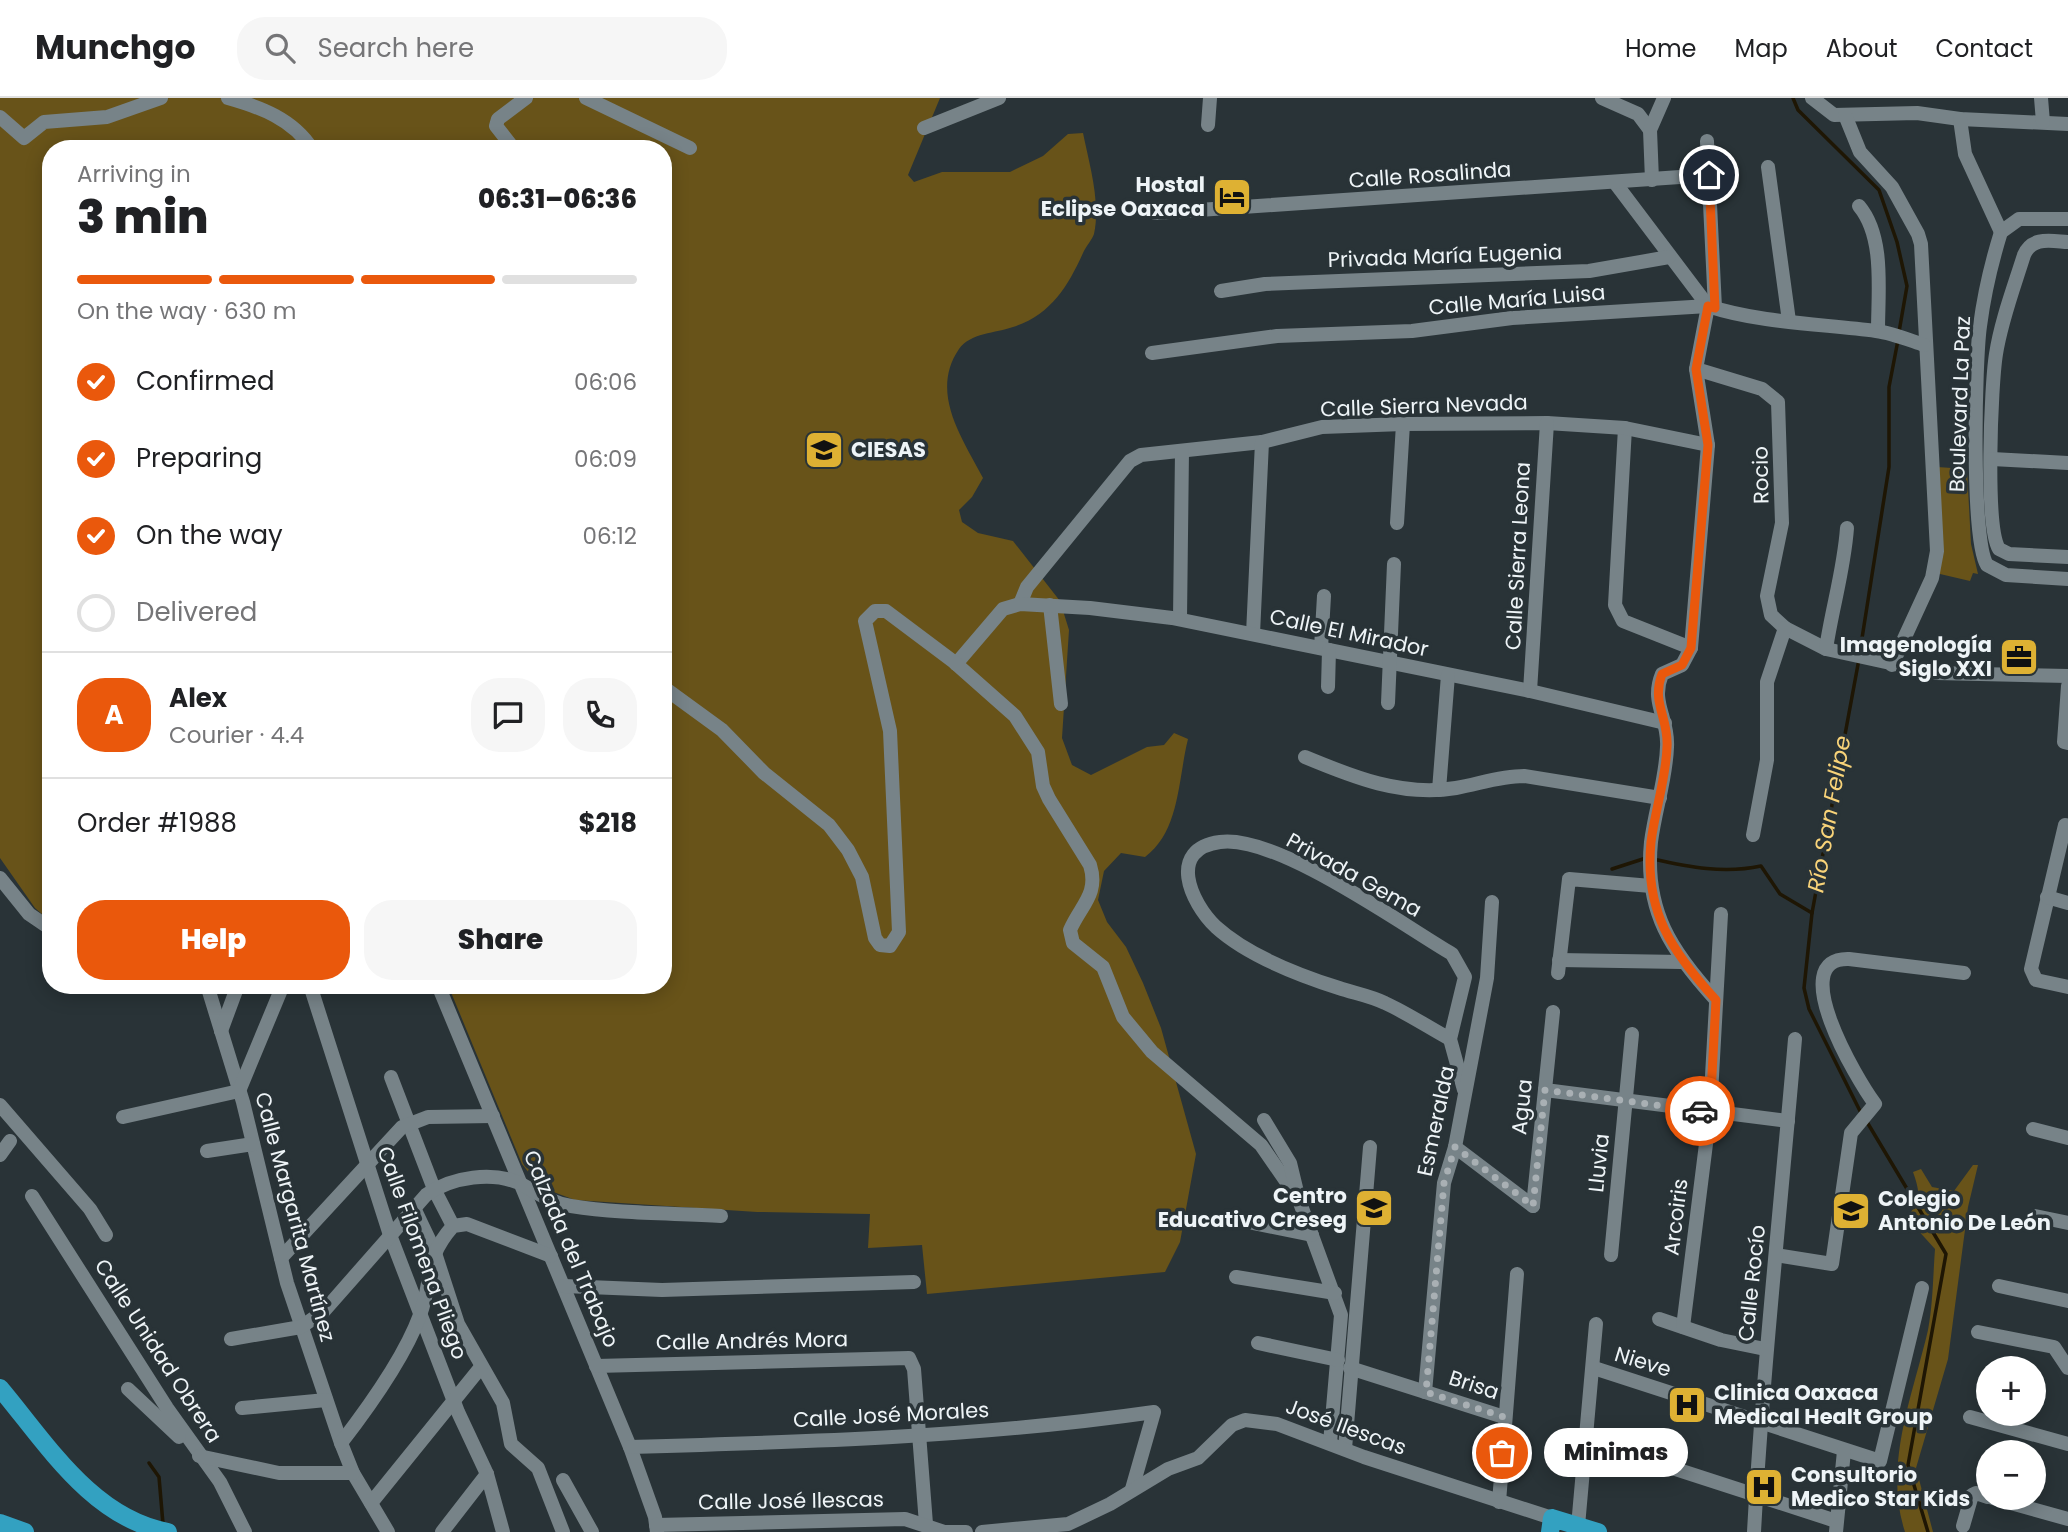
<!DOCTYPE html>
<html lang="en">
<head>
<meta charset="utf-8">
<style>
	:root { --surface:#fff; --page:#f6f6f6; --text:#202124; --muted:#757577; --line:#e0e0e0; --accent:#ea580c }
	body { margin:0; font-family:Poppins,sans-serif; background:var(--page); color:var(--text); height:100vh; display:flex; flex-direction:column; font-size:26px; white-space:nowrap }
	* { box-sizing:border-box; margin:0 }
	p { font-size:23px; color:var(--muted) }
	.icon { flex:none; width:38px; height:38px; fill:none; stroke:currentColor; stroke-width:2; stroke-linecap:round; stroke-linejoin:round }
	.map { position:relative; flex:1; overflow:hidden }
	.drawer { position:absolute; left:42px; top:42px; width:630px; height:854px; display:flex; flex-direction:column; background:var(--surface); border-radius:28px; box-shadow:0 4px 18px #0003 }
	.drawer>* { flex:none }
	.fabs { position:absolute; left:1976px; top:1258px; display:grid; gap:14px }
	.fabs a { display:grid; place-items:center; width:70px; height:70px; border-radius:50%; background:var(--surface); box-shadow:0 4px 18px #0003; font-size:35px }
	.pin { position:absolute; display:grid; place-items:center; width:60px; height:60px; color:#fff; margin:-30px; border:4px solid #fff; border-radius:50%; box-shadow:0 2px 7px #0007 }
	.courier { position:absolute; display:grid; place-items:center; width:70px; height:70px; margin:-35px; border:5px solid #ea580c; border-radius:50%; background:#fff; color:#222; box-shadow:0 2px 9px #0007 }
	.bubble { position:absolute; height:49px; border-radius:24px; background:var(--surface); box-shadow:0 4px 18px #0003; font-size:23px; font-weight:800; line-height:49px; text-align:center }
	.headline em { font-style:normal; font-weight:800 }
	.headline div { display:flex; flex-direction:column-reverse }
	.headline { display:flex; align-items:center; justify-content:space-between; height:119px; padding:0 35px }
	h1 { font-size:46px; font-weight:800; line-height:52px }
	.bar { display:grid; grid-template-columns:repeat(4,1fr); gap:10px 7px; align-content:center; height:84px; padding:0 35px }
	.bar i { height:9px; border-radius:5px; background:var(--line) }
	.bar .active { background:var(--accent) }
	.bar p { grid-column:span 4 }
	.line { display:flex; align-items:center; gap:18px; padding:0 35px; border-top:2px solid var(--line) }
	.line div { flex:1 }
	.round { display:grid; place-items:center; flex:none; width:74px; height:74px; border-radius:28px; background:var(--page) }
	ol { padding:0 35px; list-style:none }
	li { display:flex; align-items:center; gap:21px; height:77px }
	li p { margin-inline-start:auto }
	li .icon { padding:7px; border-radius:50%; background:var(--accent); color:#fff; stroke-width:4 }
	li:last-child { color:var(--muted) }
	li i { width:38px; height:38px; border:4px solid var(--line); border-radius:50% }
	.button { display:flex; gap:14px; margin-top:auto; padding:14px 35px }
	.button a { flex:1; height:80px; border-radius:28px; background:var(--accent); color:#fff; font-size:28px; font-weight:800; line-height:80px; text-align:center }
	.button a+a { background:var(--page); color:var(--text) }
	header { display:flex; align-items:center; gap:42px; box-sizing:border-box; height:98px; padding:0 35px; background:var(--surface); border-bottom:2px solid var(--line) }
	header strong { font-size:33px }
	nav { display:flex; gap:38px; margin-inline-start:auto; font-size:24px }
	.search { width:490px; height:63px; background:var(--page); display:flex; align-items:center; gap:18px; box-sizing:border-box; padding:0 24px; border-radius:28px; color:var(--muted); font-size:26px }
	.map>svg:first-child { display:block }
	.green { fill:#685319 }
	.lines { fill:none; stroke-linecap:round; stroke-linejoin:round }
	.stream { stroke:#1e1604; stroke-width:3.5 }
	.minor { stroke:#778388; stroke-width:14 }
	.major { stroke:#33a1c1; stroke-width:18 }
	.done { stroke:#a9b0b4; stroke-width:7; stroke-dasharray:0 12.6 }
	.route { stroke:#ea580c; stroke-width:9 }
	.labels { text-anchor:middle; stroke-width:7; stroke-linejoin:round; paint-order:stroke }
	.street-label { font-size:21px; fill:#eef4f7; stroke:#293337 }
	.poi-label { font-size:21px; font-weight:bold; fill:#eef4f7; stroke:#293337; text-anchor:start }
	.water-label { font-size:23px; font-style:italic; fill:#f8d379; stroke:#293337 }
</style>
</head>
<body>
<header>
<strong>Munchgo</strong>
<div class="search"><svg class="icon" aria-label="search" viewBox="0 0 24 24"><circle cx="10" cy="10" r="6"/><path d="M15 15l6 6"/></svg>Search here</div>
<nav><a>Home</a><a>Map</a><a>About</a><a>Contact</a></nav>
</header>
<div class="map">
<svg width="2068" height="1434" viewBox="0 0 2068 1434">
	<rect width="100%" height="100%" fill="#293337"/>
	<g class="green">
		<path d="M0,0H940L908,77L914,84L942,74H1010L1043,58L1068,36L1083,35C1089,65 1101,104 1094,136C1092,142 1086,148 1083,155C1068,188 1051,217 1013,229C996,235 970,235 959,251C929,295 963,341 983,380L972,399L959,412L962,424L978,435L1013,443L1060,503L1069,532L1062,640L1072,667L1091,677L1147,649L1164,647L1174,635L1188,641C1178,681 1180,733 1145,759L1121,755L1104,773L1098,802L1107,824L1126,849L1143,885L1161,930L1196,1056L1180,1144L1165,1174L927,1196L922,1147L868,1150L870,1116L757,1114L575,1102L540,1089L522,1066L448,887H663V51H51V824L35,810L0,760Z"/>
		<polygon points="1937,369 1967,371 1971,446 1978,476 1973,475 1970,483 1940,476"/>
		<path d="M1973,1067H1978L1968,1109L1948,1261L1916,1370L1933,1434H1905C1883,1367 1913,1297 1928,1232C1933,1206 1933,1177 1935,1151L1906,1119C1922,1104 1920,1094 1913,1074L1921,1071L1932,1089L1954,1093Z"/>
	</g>
	<g class="lines">
		<g class="stream">
			<polyline points="1793,0 1798,12 1879,92 1897,144 1907,188 1899,234"/>
			<polyline points="1860,553 1889,369 1889,289 1898,242"/>
			<polyline points="1859,561 1812,815 1804,890 1809,911 1861,1015"/>
			<path d="M1653,761C1689,769 1724,776 1761,768L1780,796L1812,815"/>
			<polyline points="1612,771 1646,760"/>
			<polyline points="1867,1024 1946,1156 1908,1367 1928,1434"/>
			<polyline points="149,1365 159,1379 163,1426"/>
		</g>
		<g class="minor">
			<path d="M228,0C260,9 293,21 312,51"/>
			<polyline points="586,0 690,50"/>
			<polyline points="1602,0 1638,16 1650,32"/>
			<polyline points="1812,0 1834,17 1917,15 1960,21 2068,26"/>
			<polyline points="2041,0 2043,24"/>
			<polyline points="1845,17 1860,54 1892,89 1918,136 1921,146 1937,453 1932,480 1892,567"/>
			<polyline points="0,19 24,40 44,24 107,19 161,0"/>
			<polyline points="1960,21 1965,56 2001,134"/>
			<polyline points="1208,27 1210,0"/>
			<polyline points="924,30 999,0"/>
			<polyline points="1707,43 1715,210"/>
			<polyline points="514,51 496,28 498,21 526,0"/>
			<polyline points="1768,69 1789,223"/>
			<polyline points="1652,82 1650,32 1664,0"/>
			<path d="M1616,86L1708,208L1696,271L1708,347L1691,550L1682,567L1662,576C1650,605 1669,620 1667,649C1666,681 1655,712 1651,744C1644,813 1672,854 1716,902"/>
			<path d="M1859,108C1885,139 1878,193 1878,233"/>
			<polyline points="1155,115 1709,77"/>
			<path d="M2068,121H2019L2001,134C1992,163 1984,197 1980,228C1975,263 1971,443 1987,467L2006,477L2068,481"/>
			<path d="M2068,144C2051,143 2032,138 2024,157C2014,189 2001,223 1996,256C1991,287 1985,429 1999,451L2009,456L2068,459"/>
			<polyline points="1221,193 1265,186 1589,173 1669,159"/>
			<path d="M1152,255L1277,238L1412,233L1512,220L1708,208C1759,225 1823,226 1876,233C1892,235 1909,242 1924,247"/>
			<polyline points="1696,271 1762,291 1778,304 1782,425 1767,498 1771,517 1785,530 1826,551 1936,575 2068,578"/>
			<polyline points="1625,330 1615,507 1623,523 1691,550"/>
			<polyline points="1992,361 2068,365"/>
			<polyline points="1397,425 1403,326"/>
			<polyline points="1020,506 1027,489 1130,363 1141,357 1262,344 1322,329 1403,326 1547,325 1625,330 1708,347"/>
			<polyline points="1050,507 1061,606"/>
			<polyline points="1180,521 1182,353"/>
			<polyline points="1253,536 1262,344"/>
			<polyline points="1321,550 1324,498"/>
			<path d="M1826,551C1832,510 1844,472 1847,430"/>
			<polyline points="956,566 1003,511 1020,506 1090,510 1172,520 1530,593 1665,625"/>
			<polyline points="2068,588 2064,644 2068,645"/>
			<path d="M663,589L722,632L764,675L829,727L848,752L862,779L875,840L880,847L890,848L899,834L890,633L865,523L875,513H886L954,564L1015,618L1038,654L1043,688L1049,701L1090,767C1099,796 1081,807 1070,832L1073,845L1103,869L1123,919L1152,954L1261,1047L1299,1102L1341,1217L1330,1345"/>
			<polyline points="1328,589 1329,552"/>
			<polyline points="1530,593 1547,325"/>
			<polyline points="1388,605 1394,466"/>
			<path d="M1305,659C1353,679 1402,699 1456,690C1479,686 1500,678 1524,678L1660,700"/>
			<polyline points="1439,692 1448,577"/>
			<polyline points="2068,728 2065,727 2031,871 2036,882 2068,889"/>
			<polyline points="1753,737 1767,662 1767,584 1785,530"/>
			<polyline points="0,780 29,816 51,831"/>
			<polyline points="2047,799 2068,805"/>
			<polyline points="1559,862 1681,864"/>
			<polyline points="1558,875 1569,781 1651,788"/>
			<polyline points="207,887 243,1004 287,1185 341,1345 353,1375 388,1434"/>
			<polyline points="310,887 390,1137 458,1314 487,1376 503,1434"/>
			<polyline points="438,887 630,1349 655,1419 657,1434"/>
			<polyline points="221,933 238,887"/>
			<path d="M1450,941C1428,929 1407,915 1385,905C1371,898 1354,895 1339,890C1298,877 1248,858 1216,829C1190,804 1167,751 1220,744C1276,736 1401,826 1452,856L1465,879L1450,941L1464,992"/>
			<polyline points="391,979 434,1091 453,1128"/>
			<polyline points="1545,992 1788,1023"/>
			<polyline points="0,1007 90,1111 106,1137"/>
			<polyline points="123,1019 239,993 283,887"/>
			<polyline points="1264,1022 1290,1065 1297,1094"/>
			<polyline points="2033,1031 2068,1040"/>
			<polyline points="1455,1049 1533,1108"/>
			<polyline points="207,1053 253,1046"/>
			<polyline points="0,1057 10,1043"/>
			<polyline points="32,1098 167,1310 220,1384 245,1434"/>
			<polyline points="1533,1108 1553,914"/>
			<polyline points="414,1110 434,1152 458,1226 503,1305 511,1346 538,1370 563,1434"/>
			<polyline points="2035,1118 2068,1125"/>
			<polyline points="1243,1123 1312,1137"/>
			<polyline points="1611,1157 1632,936"/>
			<path d="M1776,1157L1832,1166L1851,1035L1875,1006C1857,982 1784,859 1849,861L1964,875"/>
			<polyline points="281,1160 402,1029 428,1019 493,1018"/>
			<polyline points="1236,1179 1335,1195"/>
			<polyline points="564,1188 662,1192 914,1184"/>
			<polyline points="1999,1188 2068,1203"/>
			<polyline points="1659,1221 1721,1242 1765,1251"/>
			<polyline points="1683,1229 1710,1014 1721,816"/>
			<polyline points="1978,1234 2054,1249 2068,1270"/>
			<path d="M231,1241L301,1229L324,1213L426,1097C451,1079 494,1072 523,1087C539,1096 552,1105 571,1108C620,1116 672,1115 721,1118"/>
			<polyline points="1258,1245 1338,1262"/>
			<polyline points="596,1268 909,1260 914,1271 926,1426"/>
			<polyline points="1350,1270 1504,1319"/>
			<polyline points="1594,1270 1880,1363 1922,1190"/>
			<polyline points="128,1291 179,1339"/>
			<polyline points="1425,1294 1444,1085 1455,1049 1487,880 1492,804"/>
			<polyline points="242,1310 326,1302"/>
			<polyline points="1970,1319 2068,1346"/>
			<polyline points="1586,1342 1836,1423"/>
			<path d="M341,1345C368,1310 405,1258 420,1217C434,1179 423,1162 453,1128L467,1126L551,1158"/>
			<path d="M630,1349C805,1344 980,1339 1154,1314L1132,1391"/>
			<polyline points="1345,1351 1370,1049"/>
			<polyline points="199,1358 279,1375 353,1375"/>
			<polyline points="563,1382 592,1434"/>
			<polyline points="1993,1400 2068,1421"/>
			<polyline points="1499,1404 1517,1176"/>
			<polyline points="371,1405 481,1269"/>
			<polyline points="656,1427 905,1421 944,1434 966,1434"/>
			<polyline points="1578,1428 1596,1226"/>
			<polyline points="1963,1428 1972,1397 1976,1395 1988,1399"/>
			<polyline points="442,1434 487,1376"/>
			<polyline points="982,1434 1068,1426 1110,1406 1168,1371 1198,1360 1232,1327 1245,1322 1277,1326 1364,1359 1552,1420"/>
			<path d="M1754,1434C1763,1269 1781,1106 1795,941"/>
			<polyline points="1836,1434 1844,1353"/>
		</g>
		<g class="major">
			<path d="M0,1290C47,1346 92,1420 168,1434"/>
			<polyline points="0,1425 25,1434"/>
			<polyline points="1550,1434 1552,1420 1598,1434"/>
		</g>
	</g>
	<g class="lines">
		<polyline class="done" points="1502,1355 1504,1319 1426,1294 1444,1085 1455,1049 1533,1108 1545,992 1700,1013"/>
		<path class="route" d="M1700,1013L1710,1014L1716,902C1672,854 1644,813 1651,744C1655,712 1666,681 1667,649C1669,620 1651,605 1662,576L1682,567L1691,550L1708,347L1696,271L1708,208L1715,210L1709,77"/>
	</g>
	<defs>
		<g id="hotel-square" transform="scale(2.0125)"><rect x="-9" y="-9" width="18" height="18" rx="4" fill="#deb133" stroke="#293337"/><path d="M-6-4.5h1.5V1H6V5H4.5V3h-9V5H-6ZM-4 0a1.8 1.8 0 1 1 3.6 0ZM.5 0V-2.5h3Q6-2.5 6 0Z" fill="#111"/></g>
		<g id="university-square" transform="scale(2.0125)"><rect x="-9" y="-9" width="18" height="18" rx="4" fill="#deb133" stroke="#293337"/><path d="M0-5L7-2L0 1L-7-2ZM-4 1L0 2.5L4 1V4Q0 6-4 4Z" fill="#111"/></g>
		<g id="office-square" transform="scale(2.0125)"><rect x="-9" y="-9" width="18" height="18" rx="4" fill="#deb133" stroke="#293337"/><path d="M-6-3h4V-5.5h4V-3h4V5H-6ZM-1-4.5V-3h2v-1.5ZM-6 0V1H6V0Z" fill="#111"/></g>
		<g id="school-square" transform="scale(2.0125)"><rect x="-9" y="-9" width="18" height="18" rx="4" fill="#deb133" stroke="#293337"/><path d="M0-5L7-2L0 1L-7-2ZM-4 1L0 2.5L4 1V4Q0 6-4 4Z" fill="#111"/></g>
		<g id="hospital-square" transform="scale(2.0125)"><rect x="-9" y="-9" width="18" height="18" rx="4" fill="#deb133" stroke="#293337"/><path d="M-5-5h3v3.5h4V-5h3V5h-3V1.5h-4V5h-3Z" fill="#111"/></g>
	</defs>
	<g fill-rule="evenodd">
		<use href="#hotel-square" x="1232" y="99"/>
		<use href="#university-square" x="824" y="352"/>
		<use href="#office-square" x="2019" y="559"/>
		<use href="#school-square" x="1374" y="1110"/>
		<use href="#school-square" x="1851" y="1113"/>
		<use href="#hospital-square" x="1687" y="1307"/>
		<use href="#hospital-square" x="1764" y="1389"/>
	</g>
	<g class="labels">
		<g class="street-label">
			<text transform="translate(1430 77) rotate(-4)" y="7">Calle Rosalinda</text>
			<text transform="translate(1445 158) rotate(-2)" y="7">Privada María Eugenia</text>
			<text transform="translate(1517 202) rotate(-5)" y="7">Calle María Luisa</text>
			<text transform="translate(1960 306) rotate(-88)" y="7">Boulevard La Paz</text>
			<text transform="translate(1424 308) rotate(-2)" y="7">Calle Sierra Nevada</text>
			<text transform="translate(1761 377) rotate(-91)" y="7">Rocio</text>
			<text transform="translate(1518 458) rotate(-87)" y="7">Calle Sierra Leona</text>
			<text transform="translate(1349 535) rotate(12)" y="7">Calle El Mirador</text>
			<text transform="translate(1354 777) rotate(29)" y="7">Privada Gema</text>
			<text transform="translate(1522 1009) rotate(-84)" y="7">Agua</text>
			<text transform="translate(1436 1023) rotate(-78)" y="7">Esmeralda</text>
			<text transform="translate(1599 1065) rotate(-84)" y="7">Lluvia</text>
			<text transform="translate(295 1119) rotate(75)" y="7">Calle Margarita Martínez</text>
			<text transform="translate(1676 1119) rotate(-83)" y="7">Arcoiris</text>
			<text transform="translate(571 1151) rotate(67)" y="7">Calzada del Trabajo</text>
			<text transform="translate(422 1155) rotate(70)" y="7">Calle Filomena Pliego</text>
			<text transform="translate(1752 1185) rotate(-84)" y="7">Calle Rocío</text>
			<text transform="translate(752 1243) rotate(-1)" y="7">Calle Andrés Mora</text>
			<text transform="translate(158 1253) rotate(57)" y="7">Calle Unidad Obrera</text>
			<text transform="translate(1643 1264) rotate(17)" y="7">Nieve</text>
			<text transform="translate(1474 1287) rotate(18)" y="7">Brisa</text>
			<text transform="translate(891 1317) rotate(-3)" y="7">Calle José Morales</text>
			<text transform="translate(1346 1329) rotate(20)" y="7">José Ilescas</text>
			<text transform="translate(791 1403) rotate(-1)" y="7">Calle José Ilescas</text>
		</g>
		<g class="poi-label">
			<text x="1205" y="94" text-anchor="end">Hostal<tspan x="1205" dy="24">Eclipse Oaxaca</tspan></text>
			<text x="851" y="359">CIESAS</text>
			<text x="1992" y="554" text-anchor="end">Imagenología<tspan x="1992" dy="24">Siglo XXI</tspan></text>
			<text x="1347" y="1105" text-anchor="end">Centro<tspan x="1347" dy="24">Educativo Creseg</tspan></text>
			<text x="1878" y="1108">Colegio<tspan x="1878" dy="24">Antonio De León</tspan></text>
			<text x="1714" y="1302">Clinica Oaxaca<tspan x="1714" dy="24">Medical Healt Group</tspan></text>
			<text x="1791" y="1384">Consultorio<tspan x="1791" dy="24">Medico Star Kids</tspan></text>
		</g>
		<g class="water-label">
			<text transform="translate(1829 716) rotate(-80)" y="8">Río San Felipe</text>
		</g>
	</g>
</svg>
<div class="fabs">
<a>+</a>
<a>−</a>
</div>
<div class="pin" style="left:1502px;top:1355px;background:#ea580c"><svg class="icon" aria-label="bag" viewBox="0 0 24 24"><path d="M5 8h14l-1 12H6zM9 8a3 3 0 0 1 6 0"/></svg></div>
<div class="pin" style="left:1709px;top:77px;background:#1f2937"><svg class="icon" aria-label="home" viewBox="0 0 24 24"><path d="M3 11l9-7 9 7M6 9v11h12V9"/></svg></div>
<div class="courier" style="left:1700px;top:1013px"><svg class="icon" aria-label="car" viewBox="0 0 24 24"><path d="M5 17H2v-5l4-1 3-4h7l3 4 3 1v5h-3M9 17h6M6 11h13"/><circle cx="7" cy="17" r="2"/><circle cx="17" cy="17" r="2"/></svg></div>
<div class="bubble" style="left:1544px;top:1330px;width:144px">Minimas</div>
<section class="drawer">
<div class="headline"><div><h1>3 min</h1><p>Arriving in</p></div><em>06:31–06:36</em></div>
<div class="bar"><i class="active"></i><i class="active"></i><i class="active"></i><i></i><p>On the way · 630 m</p></div>
<ol>
<li><svg class="icon" aria-label="check" viewBox="0 0 24 24"><path d="M5 12l5 5 9-10"/></svg>Confirmed<p>06:06</p></li>
<li><svg class="icon" aria-label="check" viewBox="0 0 24 24"><path d="M5 12l5 5 9-10"/></svg>Preparing<p>06:09</p></li>
<li><svg class="icon" aria-label="check" viewBox="0 0 24 24"><path d="M5 12l5 5 9-10"/></svg>On the way<p>06:12</p></li>
<li><i></i>Delivered</li>
</ol>
<div class="line" style="height:126px"><b class="round" style="background:var(--accent);color:#fff">A</b><div><b>Alex</b><p>Courier · 4.4</p></div><a class="round"><svg class="icon" aria-label="chat" viewBox="0 0 24 24"><path d="M4 5h16v11H9l-5 4z"/></svg></a><a class="round"><svg class="icon" aria-label="phone" viewBox="0 0 24 24"><path d="M5 4h4l2 5-3 2q2 4 5 5l2-3 5 2v4C11 20 4 13 5 4z"/></svg></a></div>
<div class="line" style="height:91px"><div>Order #1988</div><b>$218</b></div>
<div class="button"><a>Help</a><a>Share</a></div>
</section>
</div>
</body>
</html>
